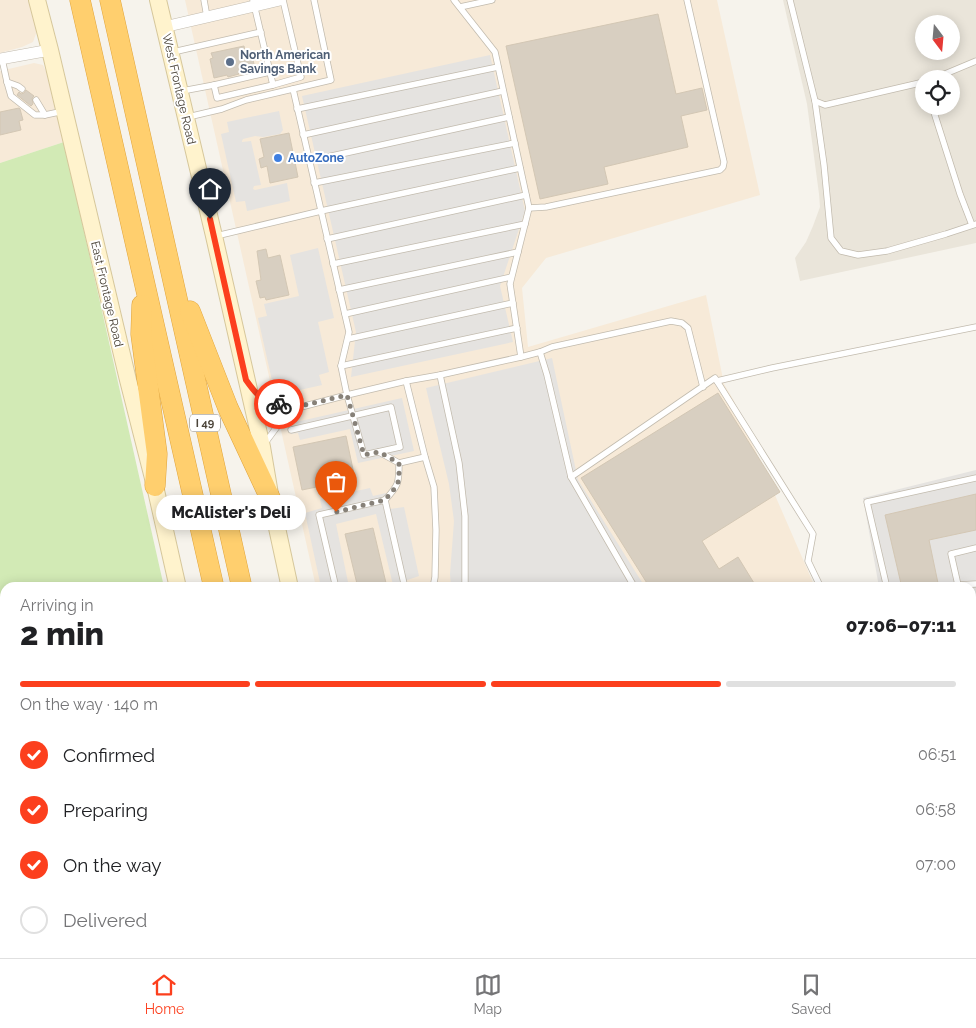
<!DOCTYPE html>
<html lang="en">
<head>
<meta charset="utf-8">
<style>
	:root { --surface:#fff; --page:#f6f6f6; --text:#202124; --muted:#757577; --line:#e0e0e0; --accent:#fc3f1d }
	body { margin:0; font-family:Raleway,sans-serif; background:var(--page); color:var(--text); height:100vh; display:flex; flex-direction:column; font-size:19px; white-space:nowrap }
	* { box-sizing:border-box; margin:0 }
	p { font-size:16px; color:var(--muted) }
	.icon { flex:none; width:28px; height:28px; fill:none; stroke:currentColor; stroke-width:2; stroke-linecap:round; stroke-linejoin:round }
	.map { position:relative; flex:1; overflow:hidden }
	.sheet { position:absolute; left:0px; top:582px; width:976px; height:376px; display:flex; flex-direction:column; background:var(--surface); border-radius:15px 15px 0 0; box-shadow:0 2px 12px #0003 }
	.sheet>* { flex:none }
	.needle { width:32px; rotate:164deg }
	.controls { position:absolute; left:915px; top:15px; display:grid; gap:10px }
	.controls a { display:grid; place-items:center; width:45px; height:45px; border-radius:50%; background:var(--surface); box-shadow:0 2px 12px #0003; font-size:25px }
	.pin { position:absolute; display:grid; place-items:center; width:42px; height:42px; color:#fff; margin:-51px -21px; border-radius:50% 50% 50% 0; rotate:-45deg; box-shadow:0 0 5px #0007 }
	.pin .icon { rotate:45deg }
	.courier { position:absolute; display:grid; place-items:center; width:50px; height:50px; margin:-25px; border:4px solid #fc3f1d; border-radius:50%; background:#fff; color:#222; box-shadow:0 1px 6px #0007 }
	.bubble { position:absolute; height:35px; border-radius:18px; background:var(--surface); box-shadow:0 2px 12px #0003; font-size:16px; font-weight:800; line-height:35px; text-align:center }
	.headline em { font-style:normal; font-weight:800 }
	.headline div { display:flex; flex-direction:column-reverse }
	.headline { display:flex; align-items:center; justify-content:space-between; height:85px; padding:0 20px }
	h1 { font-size:32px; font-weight:800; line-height:38px }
	.bar { display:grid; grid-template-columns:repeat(4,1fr); gap:8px 5px; align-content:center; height:60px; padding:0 20px }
	.bar i { height:6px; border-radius:4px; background:var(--line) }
	.bar .on { background:var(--accent) }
	.bar p { grid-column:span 4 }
	ol { padding:0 20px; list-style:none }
	li { display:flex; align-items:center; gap:15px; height:55px }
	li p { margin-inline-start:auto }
	li .icon { padding:5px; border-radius:50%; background:var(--accent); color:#fff; stroke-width:4 }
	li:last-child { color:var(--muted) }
	li i { width:28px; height:28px; border:2px solid var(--line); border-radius:50% }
	.dock { display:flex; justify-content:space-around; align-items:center; height:70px; border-top:1px solid var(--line); background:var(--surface); font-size:14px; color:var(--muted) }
	.dock a { display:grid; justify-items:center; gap:2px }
	.dock .on { color:var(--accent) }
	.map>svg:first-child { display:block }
	.residential { fill:#eae5da; fill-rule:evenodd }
	.commercial { fill:#f7ead8 }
	.green { fill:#d2eab5 }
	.parking { fill:#e5e3e0 }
	.building { fill:#d8cfc1; stroke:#d3c7b4 }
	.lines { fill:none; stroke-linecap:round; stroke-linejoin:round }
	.lane-casing { stroke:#c2bbae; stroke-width:7 }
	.street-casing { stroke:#c2bbae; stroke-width:12 }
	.secondary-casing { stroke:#d6c79b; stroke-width:18 }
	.highway-casing { stroke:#e0a43c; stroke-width:21 }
	.lane { stroke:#fff; stroke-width:5.5 }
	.street { stroke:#fff; stroke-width:11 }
	.secondary { stroke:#fff3cd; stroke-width:16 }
	.highway { stroke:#ffcf6e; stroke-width:20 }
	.done { stroke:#878178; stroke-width:5; stroke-dasharray:0 9 }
	.route { stroke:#fc3f1d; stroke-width:6 }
	.service-dot { fill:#5c6f8a; stroke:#fff; stroke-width:2 }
	.shop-dot { fill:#3f7fe0; stroke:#fff; stroke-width:2 }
	.labels { text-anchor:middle; stroke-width:4; stroke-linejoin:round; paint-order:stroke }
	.shield { fill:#fff; stroke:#817c74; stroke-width:1 }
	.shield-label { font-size:11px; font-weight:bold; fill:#4b4439 }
	.service-label { font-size:12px; font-weight:bold; fill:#4e5e75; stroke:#fff; text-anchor:start }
	.street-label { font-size:12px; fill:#4b4439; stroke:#fff }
	.shop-label { font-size:12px; font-weight:bold; fill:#366cbe; stroke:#fff; text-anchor:start }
</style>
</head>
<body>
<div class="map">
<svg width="976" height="958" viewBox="0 0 976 958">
	<rect width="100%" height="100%" fill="#f6f3ec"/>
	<path class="residential" d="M783,0H976V243L800,281L795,258L806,242L813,226L820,207L819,194L807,104ZM924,24H951V51H924ZM924,79H951V106H924Z"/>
	<g class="commercial">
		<polygon points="0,0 29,0 37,31 33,42 22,47 0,53"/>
		<polygon points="185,0 717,0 760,195 546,258 522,288 528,347 706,295 724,384 734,401 815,587 316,587"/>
		<polygon points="34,63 43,65 48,76 64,142 0,163 0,71"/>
		<polygon points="398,954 840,954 839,958 399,958"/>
	</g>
	<polygon class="green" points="64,142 164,587 5,588 5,954 245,954 246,958 0,958 0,163"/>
	<g class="parking">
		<polygon points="490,55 525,211 500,286 513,342 351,377 356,332 302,96"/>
		<polygon points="279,111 283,130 280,134 263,137 255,136 243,139 242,141 242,142 251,141 261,185 254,186 253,189 255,190 287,183 290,201 247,211 245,201 236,202 221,134 229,132 227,122"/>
		<polygon points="318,248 334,318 318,322 329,372 319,375 322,385 286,393 283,383 273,385 258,318 267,316 264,304 299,296 290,255"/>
		<polygon points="552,358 578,480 645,587 451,587 450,574 454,521 449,484 426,388"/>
		<polygon points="402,398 414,451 358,463 350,429 300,440 298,433 291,434 289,428 297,426 296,422"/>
		<polygon points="976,470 976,662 971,662 971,588 879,587 863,498"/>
		<polygon points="370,488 373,496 386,493 390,509 404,507 419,576 393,585 376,514 336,524 349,587 321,587 305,513 322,508 320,499"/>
		<polygon points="546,954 689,954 689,958 572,958"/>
	</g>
	<g class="building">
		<polygon points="658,14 676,94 702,88 707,110 681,116 688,147 604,167 608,184 540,199 506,46"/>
		<polygon points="244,46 246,56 252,55 255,69 238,73 239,74 228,77 227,75 214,78 210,59 213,58 211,53"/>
		<polygon points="26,90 34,96 32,98 33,104 31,106 17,95 19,92 21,94 24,93"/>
		<polygon points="19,108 20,109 23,120 19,121 21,130 0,135 0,112"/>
		<polygon points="289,133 298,177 270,183 267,166 261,168 259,159 264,157 260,139"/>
		<polygon points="266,249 268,258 280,255 289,295 266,300 265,297 260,298 256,281 261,280 257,251"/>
		<polygon points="718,393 780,492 702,541 719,569 738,557 757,588 650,588 581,478"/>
		<polygon points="346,436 355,479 302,490 293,447"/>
		<polygon points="976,494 976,530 929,540 939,588 902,588 885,515"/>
		<polygon points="373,528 386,583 366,588 358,588 345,534"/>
	</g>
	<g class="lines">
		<g class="lane-casing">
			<g id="lane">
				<polyline points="204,0 207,17"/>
				<polyline points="253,0 273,85"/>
				<polyline points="454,0 495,52 529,208 510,284 521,357 540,352 547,375 571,477 635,588"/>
				<polyline points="790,0 815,101 825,105 924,82"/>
				<polyline points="460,7 492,0"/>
				<polyline points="173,52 261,32"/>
				<polyline points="2,59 7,82 11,96 35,115 45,115 64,111"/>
				<polyline points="933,79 976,61"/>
				<polyline points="7,82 18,86 22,89"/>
				<polyline points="214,85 270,72"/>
				<polyline points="293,89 349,332 341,366 347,395 406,381 440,375 521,357"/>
				<polyline points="182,91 214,85 217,98 273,85 301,77 283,0"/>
				<polyline points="36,100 45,115"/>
				<polyline points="815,101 824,165 831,238 841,251 858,255 887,251 946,234 976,224"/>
				<polyline points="932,106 960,194 972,225"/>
				<polyline points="297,109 498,67"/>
				<polyline points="188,117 222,109 246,100 331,80 314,0"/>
				<polyline points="303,135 503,91"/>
				<polyline points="309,161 509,117"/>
				<polyline points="314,183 515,143"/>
				<polyline points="529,208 546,207 720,170 723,167 724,162 687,0"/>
				<polyline points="216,236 321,211 520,168"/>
				<polyline points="327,239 526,195"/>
				<polyline points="333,264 525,224"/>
				<polyline points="339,290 518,252"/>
				<polyline points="345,314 511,277"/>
				<polyline points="348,339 513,303"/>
				<polyline points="540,352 552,347 671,321 682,323 688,328 703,387"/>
				<polyline points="341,366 517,328"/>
				<polyline points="440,375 459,463 465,516 465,588"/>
				<polyline points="406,381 425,457 434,487 436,530 435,577 433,588"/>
				<polyline points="717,381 772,368 976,327"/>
				<polyline points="254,392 270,403 301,407"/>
				<polyline points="265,443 285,416 301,407 347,395 364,455 400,447 391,407 291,430"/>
				<polyline points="379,452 399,463 425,457"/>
				<polyline points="571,477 715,378 813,534 808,561 821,588"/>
				<path d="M385,500C399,485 399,483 399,463"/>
				<polyline points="976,548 951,554 958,585 976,584"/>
				<polyline points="336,588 319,515 385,500 405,588"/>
				<polyline points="887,588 867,502 976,478"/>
				<polyline points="971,648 976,648"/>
				<polyline points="971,841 975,836"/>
				<polyline points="971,884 976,887"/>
				<polyline points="971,937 976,941"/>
				<polyline points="511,954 512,958"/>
				<polyline points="904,954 910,958"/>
				<polyline points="680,958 680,954"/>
				<polyline points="811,958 811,954"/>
				<polyline points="852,958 855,954"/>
			</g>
		</g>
		<g class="street-casing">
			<g id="street">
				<polyline points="164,27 280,0"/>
				<polyline points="0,59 50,50"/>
			</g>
		</g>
		<g class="secondary-casing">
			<g id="secondary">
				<polyline points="37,0 50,50 128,380 155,486 178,588"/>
				<polyline points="158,0 214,236 262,447 271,500 290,588"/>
				<polyline points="971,907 976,900"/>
				<polyline points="263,954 264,958"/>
				<polyline points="372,954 373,958"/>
				<polyline points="939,958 942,954"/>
			</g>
		</g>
		<g class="highway-casing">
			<g id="highway">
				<polyline points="80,0 214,588"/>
				<polyline points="110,0 242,588"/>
				<polyline points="142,305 141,334 157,454 155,486"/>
				<polyline points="190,311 228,408 271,500"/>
				<polyline points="297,954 298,958"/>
				<polyline points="324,954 325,958"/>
			</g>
		</g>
		<use href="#lane" class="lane"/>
		<use href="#street" class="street"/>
		<use href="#secondary" class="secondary"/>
		<use href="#highway" class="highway"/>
	</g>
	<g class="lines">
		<polyline class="done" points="279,404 301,406 347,395 364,455 379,452 399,463 399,480 395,488 385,500 336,512"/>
		<path class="route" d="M210,219L246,380C256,394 261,401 279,404"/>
	</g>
	<circle class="service-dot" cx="230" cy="62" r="5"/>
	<circle class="shop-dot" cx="278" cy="158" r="5"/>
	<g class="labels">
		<rect class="shield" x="190" y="414.5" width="30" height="17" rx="4"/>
		<g class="shield-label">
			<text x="205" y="427">I 49</text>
		</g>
		<g class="service-label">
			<text x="240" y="59">North American<tspan x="240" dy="14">Savings Bank</tspan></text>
		</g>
		<g class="street-label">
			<text transform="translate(179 89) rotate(77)" y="4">West Frontage Road</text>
			<text transform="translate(107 294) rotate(77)" y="4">East Frontage Road</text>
		</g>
		<g class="shop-label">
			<text x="288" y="162">AutoZone</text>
		</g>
	</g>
</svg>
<div class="controls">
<a><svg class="needle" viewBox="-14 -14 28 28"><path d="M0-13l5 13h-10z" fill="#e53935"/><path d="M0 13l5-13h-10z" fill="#757577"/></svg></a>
<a><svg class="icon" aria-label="locate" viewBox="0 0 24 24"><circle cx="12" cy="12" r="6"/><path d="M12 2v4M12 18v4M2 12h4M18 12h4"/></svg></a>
</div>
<div class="pin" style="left:336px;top:512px;background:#ea580c"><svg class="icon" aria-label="bag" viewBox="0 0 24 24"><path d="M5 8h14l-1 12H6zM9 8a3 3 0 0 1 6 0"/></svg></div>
<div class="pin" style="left:210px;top:219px;background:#1f2937"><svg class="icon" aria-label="home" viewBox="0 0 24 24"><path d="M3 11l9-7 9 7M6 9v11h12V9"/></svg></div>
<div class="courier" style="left:279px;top:404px"><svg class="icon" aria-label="bike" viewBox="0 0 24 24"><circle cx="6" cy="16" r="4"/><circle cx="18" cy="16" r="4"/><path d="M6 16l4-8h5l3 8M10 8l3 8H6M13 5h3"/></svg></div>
<div class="bubble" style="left:156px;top:495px;width:150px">McAlister's Deli</div>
<section class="sheet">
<div class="headline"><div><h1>2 min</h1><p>Arriving in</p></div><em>07:06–07:11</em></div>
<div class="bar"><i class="on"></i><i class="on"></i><i class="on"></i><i></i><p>On the way · 140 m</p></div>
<ol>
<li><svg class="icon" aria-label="check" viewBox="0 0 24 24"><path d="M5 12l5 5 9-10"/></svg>Confirmed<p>06:51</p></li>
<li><svg class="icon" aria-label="check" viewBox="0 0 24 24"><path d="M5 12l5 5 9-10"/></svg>Preparing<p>06:58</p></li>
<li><svg class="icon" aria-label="check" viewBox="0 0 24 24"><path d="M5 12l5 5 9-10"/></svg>On the way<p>07:00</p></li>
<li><i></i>Delivered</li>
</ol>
</section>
</div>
<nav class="dock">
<a class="on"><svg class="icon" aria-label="home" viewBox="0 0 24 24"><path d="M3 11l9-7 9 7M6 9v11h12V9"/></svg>Home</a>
<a><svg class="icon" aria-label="map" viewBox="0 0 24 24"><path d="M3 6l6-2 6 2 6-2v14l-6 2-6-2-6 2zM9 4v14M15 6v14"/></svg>Map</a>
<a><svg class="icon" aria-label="saved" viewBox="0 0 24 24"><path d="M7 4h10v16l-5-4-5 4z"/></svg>Saved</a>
</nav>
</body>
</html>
